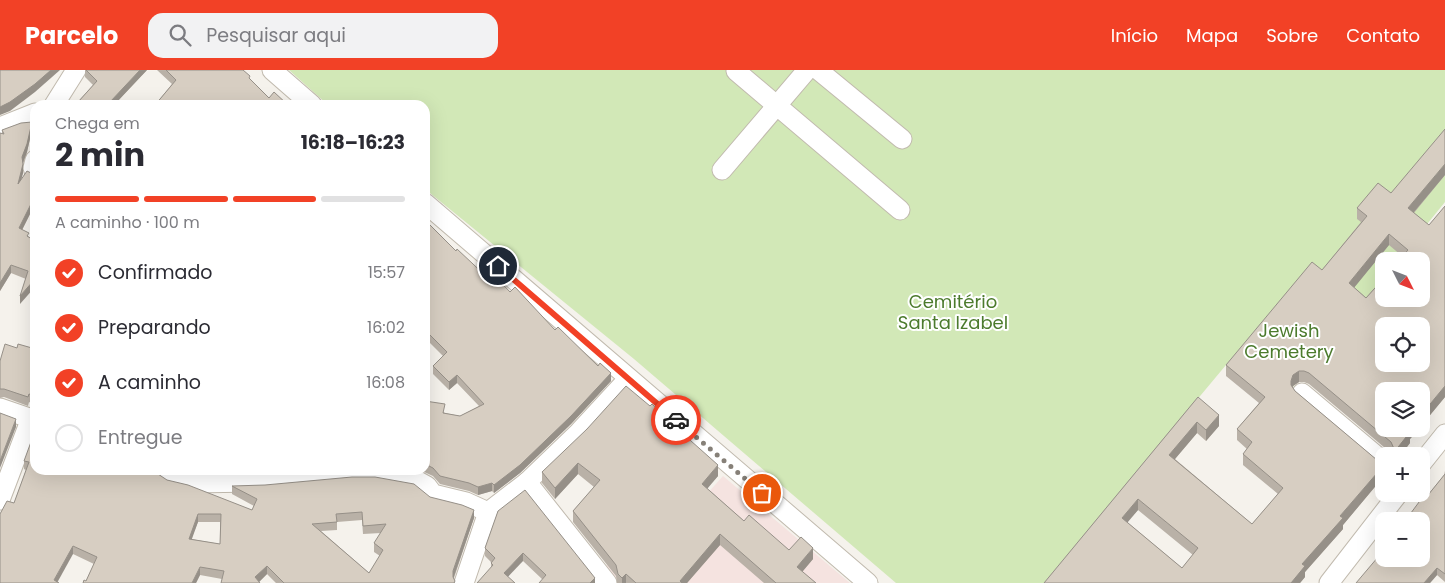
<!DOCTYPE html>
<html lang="pt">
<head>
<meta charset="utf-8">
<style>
	:root { --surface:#fff; --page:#f2f2f3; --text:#2b2b33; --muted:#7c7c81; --line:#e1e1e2; --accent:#f24126 }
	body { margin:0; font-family:Poppins,sans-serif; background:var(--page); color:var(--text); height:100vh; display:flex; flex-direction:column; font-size:19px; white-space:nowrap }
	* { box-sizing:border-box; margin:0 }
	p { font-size:16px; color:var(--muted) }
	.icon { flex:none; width:28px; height:28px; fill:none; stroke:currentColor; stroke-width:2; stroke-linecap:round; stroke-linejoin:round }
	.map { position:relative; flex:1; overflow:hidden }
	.panel { position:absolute; left:30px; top:30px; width:400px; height:375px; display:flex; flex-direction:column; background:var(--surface); border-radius:15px; box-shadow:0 5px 20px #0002 }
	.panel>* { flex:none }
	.needle { width:32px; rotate:132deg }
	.fabs { position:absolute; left:1375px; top:182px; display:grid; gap:10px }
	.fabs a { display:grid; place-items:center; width:55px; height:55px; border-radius:10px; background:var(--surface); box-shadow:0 5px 20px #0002; font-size:25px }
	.pin { position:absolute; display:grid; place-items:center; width:42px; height:42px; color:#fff; margin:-21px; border:2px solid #fff; border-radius:50%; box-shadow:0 1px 5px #0007 }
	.courier { position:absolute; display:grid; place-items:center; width:50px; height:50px; margin:-25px; border:4px solid #f24126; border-radius:50%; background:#fff; color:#222; box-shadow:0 1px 6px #0007 }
	.head em { font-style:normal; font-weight:700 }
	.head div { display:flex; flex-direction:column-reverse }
	.head { display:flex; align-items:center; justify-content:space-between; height:85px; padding:0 25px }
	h1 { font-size:32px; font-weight:700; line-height:38px }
	.bar { display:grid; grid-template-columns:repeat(4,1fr); gap:8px 5px; align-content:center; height:60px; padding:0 25px }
	.bar i { height:6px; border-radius:4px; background:var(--line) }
	.bar .active { background:var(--accent) }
	.bar p { grid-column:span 4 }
	ol { padding:0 25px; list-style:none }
	li { display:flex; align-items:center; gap:15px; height:55px }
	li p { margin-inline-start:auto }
	li .icon { padding:5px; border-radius:50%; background:var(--accent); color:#fff; stroke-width:4 }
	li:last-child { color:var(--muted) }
	li i { width:28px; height:28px; border:2px solid var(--line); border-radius:50% }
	header { display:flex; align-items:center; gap:30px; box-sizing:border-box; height:70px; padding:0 25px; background:var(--accent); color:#fff }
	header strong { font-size:24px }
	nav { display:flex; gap:28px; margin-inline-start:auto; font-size:18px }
	.search { width:350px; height:45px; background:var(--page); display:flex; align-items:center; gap:12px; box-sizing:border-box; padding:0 18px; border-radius:15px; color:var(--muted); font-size:19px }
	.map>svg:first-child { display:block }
	.medical { fill:#f5e3e0 }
	.green { fill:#d2e8b7 }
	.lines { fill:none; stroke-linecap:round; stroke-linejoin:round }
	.minor-casing { stroke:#c1baae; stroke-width:21 }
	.path { stroke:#c2b6a0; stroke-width:2.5; stroke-dasharray:2.5 2.5; stroke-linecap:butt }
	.minor { stroke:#fff; stroke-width:19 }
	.wall { fill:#b9b1a7; fill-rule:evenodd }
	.shaded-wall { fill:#969088 }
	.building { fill:#d7cec2; stroke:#969088; fill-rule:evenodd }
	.done { stroke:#868078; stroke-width:5; stroke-dasharray:0 9 }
	.route { stroke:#f24126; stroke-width:6 }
	.labels { text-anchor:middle; stroke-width:4; stroke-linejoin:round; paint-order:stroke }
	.park-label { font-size:18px; fill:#4c7b2d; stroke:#fff }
</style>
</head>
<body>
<header>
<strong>Parcelo</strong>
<div class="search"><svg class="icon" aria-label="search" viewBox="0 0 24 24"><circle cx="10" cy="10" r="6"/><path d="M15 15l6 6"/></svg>Pesquisar aqui</div>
<nav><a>Início</a><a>Mapa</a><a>Sobre</a><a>Contato</a></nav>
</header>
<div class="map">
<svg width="1445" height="513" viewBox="0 0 1445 513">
	<rect width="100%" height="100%" fill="#f5f2ec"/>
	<polygon class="medical" points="723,406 850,513 612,513 602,501 641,454 664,472"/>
	<polygon class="green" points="289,0 1445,0 1445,132 1397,191 1384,191 1384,207 1283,329 1231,289 1044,513 896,513 634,289 425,119 425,35 328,35"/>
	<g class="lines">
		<g class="minor-casing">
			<g id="minor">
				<polyline points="272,0 312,35"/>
				<polyline points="818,0 902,69"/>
				<polyline points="736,1 900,140"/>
				<polyline points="54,35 76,0"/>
				<polyline points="0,57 35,43"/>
				<polyline points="35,90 33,98 35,102"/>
				<polyline points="722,100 807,0"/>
				<polyline points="425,133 868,513"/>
				<polyline points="1302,323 1384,392"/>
				<polyline points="0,338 35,350"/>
				<polyline points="1421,394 1445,364"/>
				<polyline points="158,400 173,409 192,413 264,412 351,404 376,404 418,411 427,416 433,424 466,432 488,442"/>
				<polyline points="527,412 607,513"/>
				<polyline points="0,430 31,348"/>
				<polyline points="464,513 488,442 527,412 579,362 628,309"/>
				<polyline points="1329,513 1398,424"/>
			</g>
		</g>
		<polyline class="path" points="1421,418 1427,410"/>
		<use href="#minor" class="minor"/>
	</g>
	<g class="wall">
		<polygon points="85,0 147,0 114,35 78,32 93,15 85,7"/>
		<polygon points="157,0 243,0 250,10 269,28 288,35 155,35 172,14"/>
		<polygon points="2,60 32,60 27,82 23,94 23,103 21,109 35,105 35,142 32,140 22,160 29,167 35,171 20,234 26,209 11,203 0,221 0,63 2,63"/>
		<path d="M1445,105L1414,143L1429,155L1445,136V327L1421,356L1384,359H1419L1410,369V373L1400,386H1392L1391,383L1309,314L1304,312H1299L1293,316V317L1295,321L1377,390L1384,391V406L1343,455V459L1305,502V507L1300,513H1044L1198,327L1219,356L1206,371L1197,363L1175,389L1252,454L1278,424L1243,395V384L1247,379L1237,370V359L1259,333L1226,306V295L1322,200L1361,152L1357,149V138L1391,123ZM1389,175L1402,186L1366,228L1354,217ZM1138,440L1193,485L1182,498L1127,452Z"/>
		<polygon points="425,150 456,181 489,209 510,222 555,260 611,311 571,354 520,403 494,423 492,421 478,425 469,421 440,414 433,406 420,400 425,400 425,331 445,343 460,346 479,336 457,313 449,320 433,304 433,296 443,286 425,268"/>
		<polygon points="35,267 35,335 29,332 28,336 4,327 0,328 0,291 17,278 32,278"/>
		<polygon points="664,347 718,406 707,418 744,451 789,480 813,489 802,502 816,513 764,513 720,475 687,513 617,513 616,506 573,452 573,441 594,417 578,404 555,429 542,413 542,402"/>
		<path d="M24,391L167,410L252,440L254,436L232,424V416L430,427L474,448L454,508L455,513H276L267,504L259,512L222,509L200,505L196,513H83L86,511L94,494L73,484L0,513L14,433L26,400L24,399ZM362,450L363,464L381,463L374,473V482L380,486L369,503L321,461L337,460V452ZM198,452H220V474L191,469Z"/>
		<polygon points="190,400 272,400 193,402"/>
		<polygon points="1445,401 1445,512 1437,505 1430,513 1356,513 1384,489 1424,430 1444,405"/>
		<polygon points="498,441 595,513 542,509 523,491 491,498 491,492 485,486 485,478"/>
	</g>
	<g class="shaded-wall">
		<polygon points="51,0 60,0 35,22 10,41 0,45 0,37"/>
		<polygon points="140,0 147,0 114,35 110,35 110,32"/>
		<polygon points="32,52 32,60 27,82 22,95 22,87"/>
		<polygon points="23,94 23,103 18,122 18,114"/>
		<polygon points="1445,94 1445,105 1408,149 1408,138"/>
		<polygon points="32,132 32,140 19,166 19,158"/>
		<polygon points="1389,164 1389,175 1349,224 1349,213"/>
		<polygon points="11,195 11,203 0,221 0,213"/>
		<polygon points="35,209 35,217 20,234 20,226"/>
		<polygon points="1299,301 1299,312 1293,316 1291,322 1291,311 1293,305"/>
		<polygon points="611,303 611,311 571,354 520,403 494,423 494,415"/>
		<polygon points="457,305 457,313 449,320 449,312"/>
		<polygon points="1445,316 1445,327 1421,356 1421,345"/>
		<polygon points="1219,345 1219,356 1206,371 1206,360"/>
		<polygon points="16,349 16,357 0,398 0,391"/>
		<polygon points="1197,352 1197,363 1169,396 1169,385"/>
		<polygon points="1410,359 1419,359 1410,369 1410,373 1400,386 1395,386 1395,381"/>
		<polygon points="578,393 578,404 555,429 555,418"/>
		<polygon points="718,395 718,406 702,425 702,414"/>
		<polygon points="1384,395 1384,406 1343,455 1343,459 1305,502 1305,507 1300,513 1291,513 1302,494 1340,446"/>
		<polygon points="492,413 492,421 478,425 478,417"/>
		<polygon points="1138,429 1138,440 1122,459 1122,448"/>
		<polygon points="474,440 474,448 453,509 453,513 453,501"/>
		<polygon points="198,444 198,452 189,477 189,469"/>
		<polygon points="720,464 720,475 687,513 680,513 680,511"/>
		<polygon points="73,476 73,484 57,513 54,510"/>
		<polygon points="813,478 813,489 797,508 797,497"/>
		<polygon points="523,483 523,491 504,511 504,503"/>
		<polygon points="267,496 267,504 258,513 255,507"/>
		<polygon points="200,497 200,505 196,513 192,513"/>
		<polygon points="1437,498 1437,505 1430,513 1424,513"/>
		<polygon points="626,504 626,513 622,513 622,508"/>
		<polygon points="595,508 595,513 590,513"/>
	</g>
	<g class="building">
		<polygon points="0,0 51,0 35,14 10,32 0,37"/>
		<polygon points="86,0 140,0 110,32 114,35 73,35 76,31 78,32 97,11"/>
		<polygon points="166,0 243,0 250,6 249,8 269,28 274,22 288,35 199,35 194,31 191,35 155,35 176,10"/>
		<polygon points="32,52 27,74 22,87 23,94 18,114 27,101 35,105 35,134 32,132 19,158 29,163 27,166 35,171 35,209 20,226 28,201 11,195 0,213 0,63 4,64 2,60 21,53"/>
		<path d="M1445,59V94L1408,138L1429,155L1445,136V316L1421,345V321H1384V359H1410L1408,360L1410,362L1395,381L1391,372L1309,303L1304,301H1299L1293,305L1291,311V315L1295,321L1377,390L1384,391V395L1340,446L1343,448L1302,494L1305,496L1291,513H1044L1198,327L1219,345L1206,360L1197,352L1169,385L1252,454L1283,418L1243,384L1252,372L1237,359L1265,327L1226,295L1312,192L1322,200L1367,146L1357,138L1378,113L1391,123ZM1389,164L1408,180L1398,191H1421V229H1384V208L1366,228L1349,213ZM1384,256H1421V294H1384ZM1138,429L1198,478L1182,498L1122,448Z"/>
		<polygon points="425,150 456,181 457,179 489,209 494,205 510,222 515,217 555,260 558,257 598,296 600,293 611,303 571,346 520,395 494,415 492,413 478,417 469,413 440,406 433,398 425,394 425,331 445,334 443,343 460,346 484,334 457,305 449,312 433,296 447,282 425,260"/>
		<polygon points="35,267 35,326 29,324 28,327 4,319 0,319 0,291 5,274 17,278 18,274 32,278"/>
		<polygon points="626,316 650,336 652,334 664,345 663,346 718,395 702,414 744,451 749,445 789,480 801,467 813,478 797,497 816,513 776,513 720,464 680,511 682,513 636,513 626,504 622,508 618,504 616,495 573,441 600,410 578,393 555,418 542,402 587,359"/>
		<polygon points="0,343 16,349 0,391"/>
		<path d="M35,361V400H152L167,410L188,415L252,440L257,429L232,416L265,415L352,407H375L414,414L430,427L462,435L474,440L453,501V507L455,511L454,513H284L267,496L255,507L260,513H221L224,501L200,497L192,513H83L84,510L86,511L97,487L73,476L54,510L59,513H0V444L7,431L14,433L29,392L24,391ZM362,442L363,456L386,454L374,473L383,480L369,503L312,454L337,452L336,444ZM198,444H221L220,474L189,469Z"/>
		<polygon points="1445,404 1445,504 1437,498 1424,513 1356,513 1384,480 1384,489 1421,489 1421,451 1405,451 1422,428 1424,430"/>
		<polygon points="525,420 595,508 590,513 539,513 546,505 523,483 504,503 515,513 477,513 493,495 491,493 495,488 485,478 498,441"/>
	</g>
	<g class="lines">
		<polyline class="done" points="676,350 762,423"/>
		<polyline class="route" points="498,196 676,350"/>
	</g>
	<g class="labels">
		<g class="park-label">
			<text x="953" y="238">Cemitério<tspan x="953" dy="21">Santa Izabel</tspan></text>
			<text x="1289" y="267">Jewish<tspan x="1289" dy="21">Cemetery</tspan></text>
		</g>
	</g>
</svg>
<div class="fabs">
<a><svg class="needle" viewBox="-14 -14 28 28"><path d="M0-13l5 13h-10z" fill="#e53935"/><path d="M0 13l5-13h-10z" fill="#7c7c81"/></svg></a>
<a><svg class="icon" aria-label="locate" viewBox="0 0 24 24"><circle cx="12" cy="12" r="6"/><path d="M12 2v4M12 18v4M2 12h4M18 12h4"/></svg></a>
<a><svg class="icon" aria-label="layers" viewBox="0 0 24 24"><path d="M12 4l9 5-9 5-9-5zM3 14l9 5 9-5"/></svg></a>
<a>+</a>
<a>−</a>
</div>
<div class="pin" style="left:762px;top:423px;background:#ea580c"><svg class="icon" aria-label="bag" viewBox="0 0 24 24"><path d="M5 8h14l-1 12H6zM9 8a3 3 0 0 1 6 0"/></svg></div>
<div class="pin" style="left:498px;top:196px;background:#1f2937"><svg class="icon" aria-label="home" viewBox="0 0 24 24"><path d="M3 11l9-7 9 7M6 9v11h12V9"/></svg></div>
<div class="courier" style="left:676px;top:350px"><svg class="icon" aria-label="car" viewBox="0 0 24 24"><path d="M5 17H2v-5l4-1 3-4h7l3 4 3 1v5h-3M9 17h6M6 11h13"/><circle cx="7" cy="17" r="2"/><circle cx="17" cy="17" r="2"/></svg></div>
<section class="panel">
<div class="head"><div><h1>2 min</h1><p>Chega em</p></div><em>16:18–16:23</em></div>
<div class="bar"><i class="active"></i><i class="active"></i><i class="active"></i><i></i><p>A caminho · 100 m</p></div>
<ol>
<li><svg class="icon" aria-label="check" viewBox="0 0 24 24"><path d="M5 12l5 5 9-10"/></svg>Confirmado<p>15:57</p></li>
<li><svg class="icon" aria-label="check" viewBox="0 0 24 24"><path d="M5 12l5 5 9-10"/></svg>Preparando<p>16:02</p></li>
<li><svg class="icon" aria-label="check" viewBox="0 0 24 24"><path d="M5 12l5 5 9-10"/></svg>A caminho<p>16:08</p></li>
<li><i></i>Entregue</li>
</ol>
</section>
</div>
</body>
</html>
